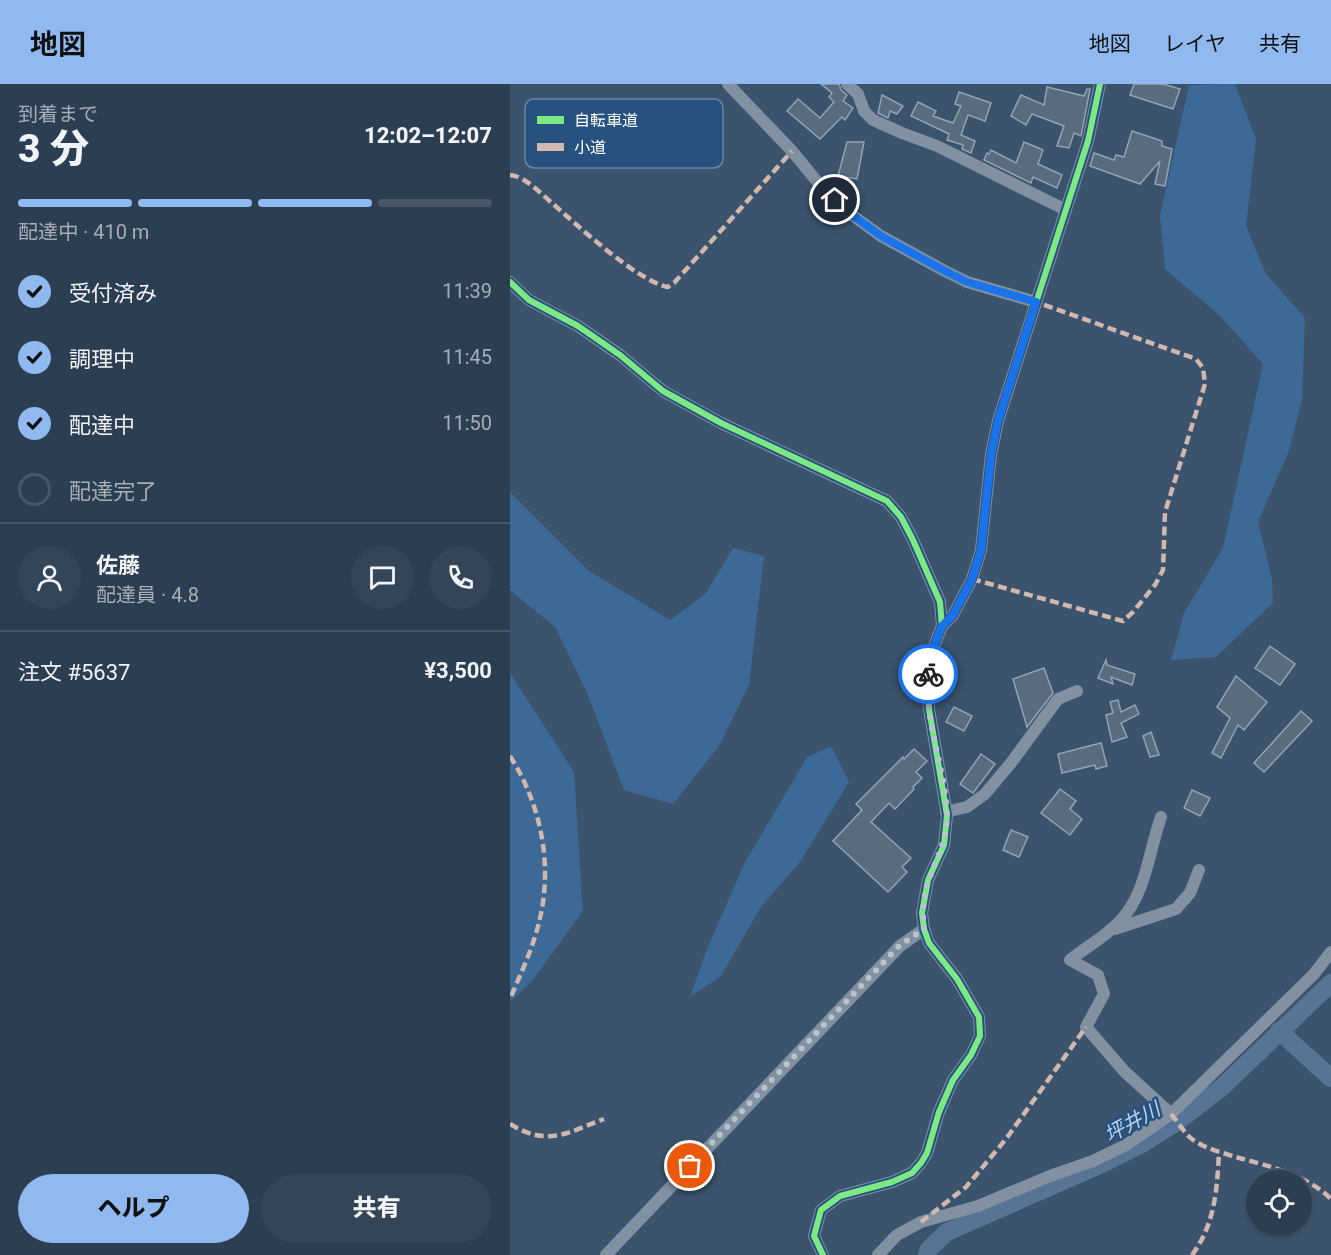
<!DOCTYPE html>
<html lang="ja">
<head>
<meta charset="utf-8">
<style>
	:root { --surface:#2c3e51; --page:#344558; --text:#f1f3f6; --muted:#a6aeb7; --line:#485768; --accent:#90b9f0 }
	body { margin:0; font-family:Roboto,"Noto Sans JP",sans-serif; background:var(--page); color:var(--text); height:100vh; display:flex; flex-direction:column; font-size:22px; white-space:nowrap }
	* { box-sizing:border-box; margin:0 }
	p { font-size:20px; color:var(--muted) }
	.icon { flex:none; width:33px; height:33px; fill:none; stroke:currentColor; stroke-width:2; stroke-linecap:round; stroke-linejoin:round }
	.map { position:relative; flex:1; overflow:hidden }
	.drawer { display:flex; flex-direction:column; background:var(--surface); width:510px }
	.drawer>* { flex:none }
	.fabs { position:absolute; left:736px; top:1086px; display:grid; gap:12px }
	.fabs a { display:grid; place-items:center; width:66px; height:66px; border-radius:50%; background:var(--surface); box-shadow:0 2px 4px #0004,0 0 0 2px var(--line); font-size:30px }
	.pin { position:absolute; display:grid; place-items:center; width:51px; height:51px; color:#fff; margin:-26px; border:3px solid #fff; border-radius:50%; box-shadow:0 2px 6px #0007 }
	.courier { position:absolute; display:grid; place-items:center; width:60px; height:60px; margin:-30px; border:4px solid #1a73e8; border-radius:50%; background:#fff; color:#222; box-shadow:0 2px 8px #0007 }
	.headline em { font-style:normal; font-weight:800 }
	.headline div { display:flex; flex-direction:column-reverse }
	.headline { display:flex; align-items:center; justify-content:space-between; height:102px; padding:0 18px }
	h1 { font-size:39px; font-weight:800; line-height:45px }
	.bar { display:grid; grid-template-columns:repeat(4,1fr); gap:9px 6px; align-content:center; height:72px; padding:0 18px }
	.bar i { height:8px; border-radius:4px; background:var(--line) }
	.bar .current { background:var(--accent) }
	.bar p { grid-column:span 4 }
	.line { display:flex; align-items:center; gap:15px; padding:0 18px; border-top:2px solid var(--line) }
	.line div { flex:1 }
	.round { display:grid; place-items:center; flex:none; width:63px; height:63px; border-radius:32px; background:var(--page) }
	ol { padding:0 18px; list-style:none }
	li { display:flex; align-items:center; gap:18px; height:66px }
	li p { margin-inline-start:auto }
	li .icon { padding:6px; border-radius:50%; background:var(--accent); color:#111; stroke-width:4 }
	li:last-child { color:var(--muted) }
	li i { width:33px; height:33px; border:3px solid var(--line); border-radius:50% }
	.action { display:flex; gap:12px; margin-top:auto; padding:12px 18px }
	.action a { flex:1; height:69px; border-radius:36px; background:var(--accent); color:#111; font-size:24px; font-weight:800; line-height:69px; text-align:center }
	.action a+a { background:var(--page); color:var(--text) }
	header { display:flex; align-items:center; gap:36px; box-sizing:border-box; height:84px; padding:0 30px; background:var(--accent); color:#111 }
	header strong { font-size:28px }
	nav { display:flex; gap:33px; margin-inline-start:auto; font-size:21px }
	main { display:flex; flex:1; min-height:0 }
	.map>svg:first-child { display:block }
	.green { fill:#3c6996 }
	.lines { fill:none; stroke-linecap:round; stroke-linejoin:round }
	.river { stroke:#577494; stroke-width:18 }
	.building { fill:#586b7f; stroke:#94a2b1; stroke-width:1.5 }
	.minor { stroke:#8191a2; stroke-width:12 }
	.quiet { stroke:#d1b7ad; stroke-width:4.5; stroke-dasharray:9 4.5; stroke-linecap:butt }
	.cycleway-casing { stroke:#275280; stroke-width:10 }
	.cycleway { stroke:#7ce984; stroke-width:6 }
	.done { stroke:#bac3cc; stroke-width:6; stroke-dasharray:0 10.8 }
	.route { stroke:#1a73e8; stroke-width:8 }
	.labels { text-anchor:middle; stroke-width:5; stroke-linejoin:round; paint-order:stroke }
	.water-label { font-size:20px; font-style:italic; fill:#bad4ed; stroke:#275280 }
	.key { fill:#275280; stroke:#6886a6; stroke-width:1.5 }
	.key-label { font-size:16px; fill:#fff }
</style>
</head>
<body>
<header>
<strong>地図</strong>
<nav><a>地図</a><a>レイヤ</a><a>共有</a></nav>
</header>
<main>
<section class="drawer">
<div class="headline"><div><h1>3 分</h1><p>到着まで</p></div><em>12:02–12:07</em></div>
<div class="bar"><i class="current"></i><i class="current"></i><i class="current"></i><i></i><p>配達中 · 410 m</p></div>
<ol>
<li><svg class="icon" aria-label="check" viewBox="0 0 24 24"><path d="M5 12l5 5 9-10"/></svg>受付済み<p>11:39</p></li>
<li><svg class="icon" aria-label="check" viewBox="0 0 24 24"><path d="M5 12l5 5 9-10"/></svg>調理中<p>11:45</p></li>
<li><svg class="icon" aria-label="check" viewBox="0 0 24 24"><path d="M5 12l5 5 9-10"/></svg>配達中<p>11:50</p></li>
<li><i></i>配達完了</li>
</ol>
<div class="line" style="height:108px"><a class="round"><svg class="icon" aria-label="person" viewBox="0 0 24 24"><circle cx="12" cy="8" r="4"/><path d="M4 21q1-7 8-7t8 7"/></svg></a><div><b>佐藤</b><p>配達員 · 4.8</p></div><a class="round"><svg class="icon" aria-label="chat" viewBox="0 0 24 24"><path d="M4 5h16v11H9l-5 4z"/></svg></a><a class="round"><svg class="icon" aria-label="phone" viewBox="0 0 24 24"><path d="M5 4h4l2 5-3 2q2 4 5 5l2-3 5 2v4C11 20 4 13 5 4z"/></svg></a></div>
<div class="line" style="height:78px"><div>注文 #5637</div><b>¥3,500</b></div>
<div class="action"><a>ヘルプ</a><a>共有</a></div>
</section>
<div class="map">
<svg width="821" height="1171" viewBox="0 0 821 1171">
	<rect width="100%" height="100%" fill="#3b536c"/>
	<g class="green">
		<polygon points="725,0 746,55 736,142 756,190 795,234 792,316 779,367 748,438 762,495 763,519 706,573 661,576 674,529 713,464 753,280 709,231 655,185 650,132 679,1"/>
		<polygon points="0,408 78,486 160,536 196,509 223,464 254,472 239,601 209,662 163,720 114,706 78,611 45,543 0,506"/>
		<polygon points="0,589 64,688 73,827 22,897 0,918"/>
		<polygon points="321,662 339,698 290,778 251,823 211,892 180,913 197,865 234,780 297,673"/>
	</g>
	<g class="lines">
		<g class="river">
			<polyline points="769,947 821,994"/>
			<polyline points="417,1171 419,1165 437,1148 594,1079 632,1060 667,1038 711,1004 821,899"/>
		</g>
	</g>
	<g class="building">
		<polygon points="311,0 329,0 331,6 337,11 333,17 343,24 335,36 332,33 310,55 277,27 288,15 310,34 324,18 319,13 322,9"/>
		<polygon points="624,0 653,0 670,5 663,25 620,11"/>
		<polygon points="537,3 574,12 577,5 580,5 571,52 564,49 559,64 547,62 554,42 522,30 516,41 501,32 511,11 534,21"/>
		<polygon points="449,8 481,19 475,37 458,31 451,51 465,57 461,69 452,65 453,61 437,56 439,50 401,32 408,18 426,27 423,32 443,39 451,22 445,20"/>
		<polygon points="372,11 393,22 387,30 380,27 378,34 368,29"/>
		<polygon points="622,47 652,57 652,62 662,65 655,102 645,100 650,77 630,100 580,82 584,69 604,76 606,71 614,73"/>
		<polygon points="337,58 354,58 347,95 328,92"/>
		<polygon points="514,58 533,66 528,80 552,91 547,104 523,93 521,99 474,76 477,69 479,70 481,66 506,79"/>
		<polygon points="760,562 785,580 770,601 745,584"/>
		<polygon points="596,576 597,581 625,590 622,601 601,593 603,600 588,594"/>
		<polygon points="534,584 543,609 517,643 503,595"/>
		<polygon points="726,592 757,618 734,646 728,641 711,674 702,669 720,634 707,623"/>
		<polygon points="608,616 611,628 625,621 629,630 611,639 617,653 602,658 596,631 603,629 600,618"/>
		<polygon points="444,623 462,632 454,647 436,638"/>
		<polygon points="791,627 802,637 754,688 744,679"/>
		<polygon points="641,648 649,671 640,673 633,652"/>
		<polygon points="591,659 597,682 586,685 585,681 552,689 548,670"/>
		<polygon points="404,665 417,677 406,688 412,694 403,703 404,705 385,725 379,719 361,738 401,774 392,783 397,788 378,808 323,757 352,726 346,720 393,673 394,675"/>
		<polygon points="471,670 485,680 463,709 450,700"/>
		<polygon points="550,705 566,717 560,725 572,735 560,751 531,729"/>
		<polygon points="682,706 700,714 690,732 674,724"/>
		<polygon points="501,746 518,753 509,773 493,766"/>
	</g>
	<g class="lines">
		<g class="minor">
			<polyline points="218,0 282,67 314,106 335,126 371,152 433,186 457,198 526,218"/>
			<polyline points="337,0 348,10 354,27 363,36 392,49 427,62 556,126"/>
			<polyline points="0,198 19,216 68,242 110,271 153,307 211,339 377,417 391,433 403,456 430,518 432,542"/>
			<polyline points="436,728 457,723 475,710 501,679 548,615 567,607"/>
			<path d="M651,733C639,767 636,809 611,836C597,852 576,863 560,876L588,891L594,910L576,943L614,987L661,1030"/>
			<polyline points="605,845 666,825 680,809 689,786"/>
			<polyline points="96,1171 390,862 414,845"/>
			<polyline points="313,1171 304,1152 311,1126 330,1112 382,1098 402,1089 411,1079 417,1069 429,1028 443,996 461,971 470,952 469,933 447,895 419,859 414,845 412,829 418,796 434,761 437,731 419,625 417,595 419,575 432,542 443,531 462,495 471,466 481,371 488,337 578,57 590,0"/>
			<polyline points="368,1171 387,1151 411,1138 468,1122 540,1092 583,1077 616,1061 661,1030 804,890 821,868"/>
		</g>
		<g class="quiet">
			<path d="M0,91C15,92 30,109 42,119C67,141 127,197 158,203L164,199L282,67"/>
			<polyline points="462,495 613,537 623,528 645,501 653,486 655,428 695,300 693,284 686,275 526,218"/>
			<path d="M0,672C30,719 43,778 30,834C24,862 11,889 0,915"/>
			<path d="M661,1030C668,1038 674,1049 682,1055C695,1065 714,1069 729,1074C760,1082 798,1092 821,1115"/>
			<path d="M0,1040C38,1063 56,1049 94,1035"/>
			<polyline points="411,1138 456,1103 496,1055 576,943"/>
			<path d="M682,1171C705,1140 707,1106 709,1068"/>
		</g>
		<g class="cycleway-casing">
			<g id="cycleway">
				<polyline points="0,198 19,216 68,242 110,271 153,307 211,339 377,417 391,433 403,456 430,518 432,542"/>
				<polyline points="313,1171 304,1152 311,1126 330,1112 382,1098 402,1089 411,1079 417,1069 429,1028 443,996 461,971 470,952 469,933 447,895 419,859 414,845 412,829 418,796 434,761 437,731 419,625 417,595 419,575 432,542 443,531 462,495 471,466 481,371 488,337 578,57 590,0"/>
			</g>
		</g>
		<use href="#cycleway" class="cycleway"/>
	</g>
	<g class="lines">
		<path class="done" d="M180,1082L390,861L414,845C412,829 413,812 419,796C427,771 437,759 437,730C435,683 414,637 418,590"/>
		<polyline class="route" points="325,116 335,126 371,152 433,186 457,198 526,218 488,337 481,371 471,466 462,495 443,531 432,542 419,575 418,590"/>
	</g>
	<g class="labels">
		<g class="water-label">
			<text transform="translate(622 1038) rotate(-29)" y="7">坪井川</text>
		</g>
	</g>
	<rect x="15" y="15" width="198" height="69" rx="9" class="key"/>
	<rect x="27" y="32" width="27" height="8" fill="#7ce984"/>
	<rect x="27" y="59" width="27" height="8" fill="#d1b7ad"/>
	<g class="key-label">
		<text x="64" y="42">自転車道</text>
		<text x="64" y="69">小道</text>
	</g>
</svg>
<div class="fabs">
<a><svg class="icon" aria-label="locate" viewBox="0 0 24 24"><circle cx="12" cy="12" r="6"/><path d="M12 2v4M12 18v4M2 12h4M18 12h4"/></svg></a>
</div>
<div class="pin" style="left:180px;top:1082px;background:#ea580c"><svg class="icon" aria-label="bag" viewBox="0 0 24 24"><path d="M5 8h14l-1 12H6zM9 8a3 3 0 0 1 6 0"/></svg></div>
<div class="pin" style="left:325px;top:116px;background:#1f2937"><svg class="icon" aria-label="home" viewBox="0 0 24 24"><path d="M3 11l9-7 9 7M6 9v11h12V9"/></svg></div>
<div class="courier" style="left:418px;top:590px"><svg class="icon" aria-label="bike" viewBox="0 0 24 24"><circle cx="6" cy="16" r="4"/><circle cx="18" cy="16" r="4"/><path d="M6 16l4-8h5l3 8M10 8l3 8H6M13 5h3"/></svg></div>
</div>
</main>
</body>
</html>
